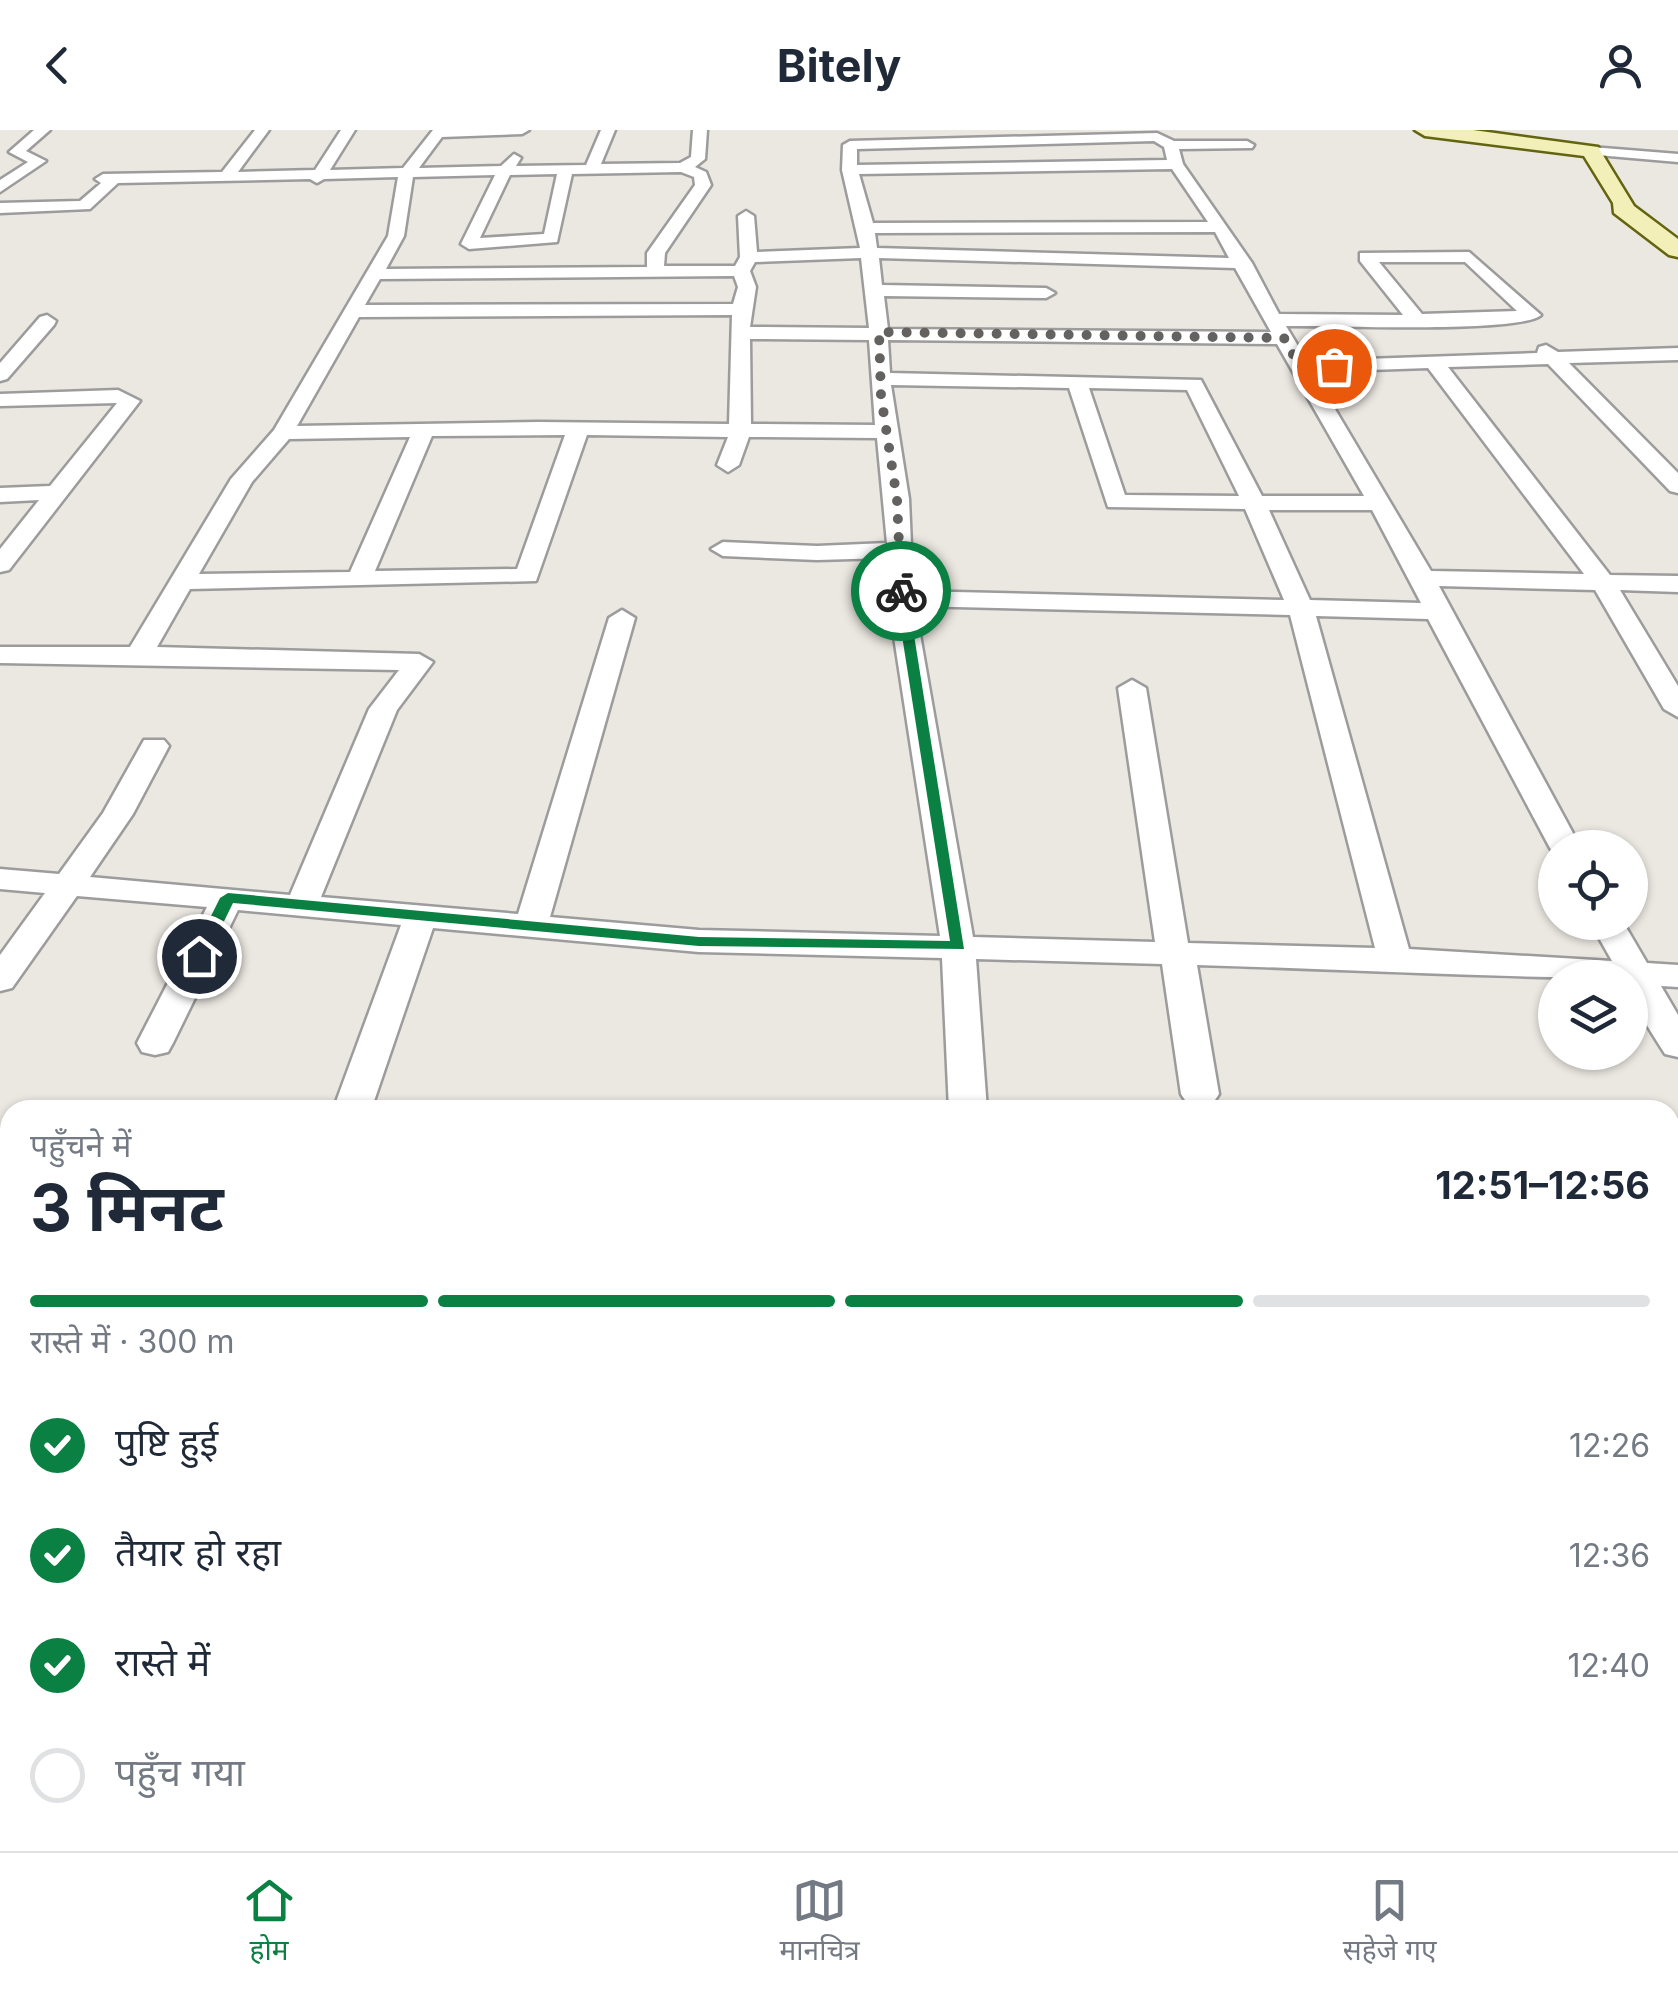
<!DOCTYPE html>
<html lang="hi">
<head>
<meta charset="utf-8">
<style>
	:root { --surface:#fff; --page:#f6f6f7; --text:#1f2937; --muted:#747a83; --line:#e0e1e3; --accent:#0b8043 }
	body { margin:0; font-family:Inter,"Noto Sans Devanagari",sans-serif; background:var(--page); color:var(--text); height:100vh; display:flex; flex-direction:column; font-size:38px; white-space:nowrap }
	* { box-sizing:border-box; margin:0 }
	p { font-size:32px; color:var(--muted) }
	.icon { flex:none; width:55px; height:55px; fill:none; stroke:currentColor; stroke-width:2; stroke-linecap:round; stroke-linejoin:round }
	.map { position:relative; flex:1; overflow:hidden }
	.sheet { position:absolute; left:0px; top:970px; width:1680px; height:752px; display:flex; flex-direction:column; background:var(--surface); border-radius:30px 30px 0 0; box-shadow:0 2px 8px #0004 }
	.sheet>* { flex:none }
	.tools { position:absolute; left:1538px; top:700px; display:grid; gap:20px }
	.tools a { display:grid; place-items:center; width:110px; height:110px; border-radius:50%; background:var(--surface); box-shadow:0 2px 8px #0004; font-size:50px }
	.pin { position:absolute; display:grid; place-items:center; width:85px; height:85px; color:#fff; margin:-42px; border:5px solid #fff; border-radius:50%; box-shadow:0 2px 10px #0007 }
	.courier { position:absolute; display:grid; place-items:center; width:100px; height:100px; margin:-50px; border:8px solid #0b8043; border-radius:50%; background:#fff; color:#222; box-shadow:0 2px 12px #0007 }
	.head em { font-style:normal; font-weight:700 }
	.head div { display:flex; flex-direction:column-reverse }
	.head { display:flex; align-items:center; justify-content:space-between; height:170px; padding:0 30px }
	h1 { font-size:65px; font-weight:700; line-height:75px }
	.bar { display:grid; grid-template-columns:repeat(4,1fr); gap:15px 10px; align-content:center; height:120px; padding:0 30px }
	.bar i { height:12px; border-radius:8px; background:var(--line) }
	.bar .active { background:var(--accent) }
	.bar p { grid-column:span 4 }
	ol { padding:0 30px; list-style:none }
	li { display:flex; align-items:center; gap:30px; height:110px }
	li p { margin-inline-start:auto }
	li .icon { padding:10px; border-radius:50%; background:var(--accent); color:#fff; stroke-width:4 }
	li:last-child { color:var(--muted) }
	li i { width:55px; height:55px; border:5px solid var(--line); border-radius:50% }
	header { display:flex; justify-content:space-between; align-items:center; height:130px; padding:0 30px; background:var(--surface); font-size:45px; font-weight:700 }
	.menu { display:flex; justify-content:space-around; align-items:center; height:140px; border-top:2px solid var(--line); background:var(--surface); font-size:28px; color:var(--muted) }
	.menu a { display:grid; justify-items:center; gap:5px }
	.menu .active { color:var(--accent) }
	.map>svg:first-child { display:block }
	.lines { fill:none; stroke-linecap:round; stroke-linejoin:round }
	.street-casing { stroke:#9c9c9c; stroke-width:5 }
	.secondary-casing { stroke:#63640f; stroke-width:5 }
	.street { fill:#fff; fill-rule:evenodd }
	.secondary { fill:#f2efb8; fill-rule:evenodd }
	.route { fill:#0b8043 }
	.done { stroke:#646260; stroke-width:10; stroke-dasharray:0 18 }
</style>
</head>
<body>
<header><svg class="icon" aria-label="back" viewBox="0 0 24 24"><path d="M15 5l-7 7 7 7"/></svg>Bitely<svg class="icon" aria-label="person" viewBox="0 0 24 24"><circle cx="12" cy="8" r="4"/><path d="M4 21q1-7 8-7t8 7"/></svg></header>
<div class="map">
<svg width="1678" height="1721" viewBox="0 0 1678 1721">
	<rect width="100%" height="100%" fill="#ebe7e1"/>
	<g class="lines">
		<g class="street-casing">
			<g id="street">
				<polygon points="34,0 50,0 26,21 46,31 0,62 0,50 28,32 9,22"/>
				<path d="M255,0H269L238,42L315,40L341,0H355L330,40L403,38L433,0H529L522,4L442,7L419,38L501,36L514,24L521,28L516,36L586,35L601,0H615L601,34L680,33L691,27L693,0H707L705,29L695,37L706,42L711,55L665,123L664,136H735L740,127L738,86L746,81L754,86L757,122L860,118L842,40L843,15L850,11L1157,3L1174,11H1247L1254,15L1252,18L1179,19L1183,34L1252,133L1279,184L1403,185L1360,131V123L1469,122L1541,185C1519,204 1327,195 1286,196L1307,231L1537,223L1539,217L1546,215L1558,222L1678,218V230L1569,233L1678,343V363L1670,361L1548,234L1448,237L1610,445L1678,446V462L1620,460L1678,556V587L1664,579L1595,460L1439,456L1581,718H1555V725L1550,718L1428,489L1316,486L1409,819L1612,831L1590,792H1623L1647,833L1678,835V857L1661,856L1678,885V927L1665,924C1651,901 1630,874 1630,848C1488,848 1342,839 1197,835L1219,964L1213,973L1200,977L1187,973L1181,964L1162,834L976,829L987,980H949L942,828L699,822L433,798L371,980H333L401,795L238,780L173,913L168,922L155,925L142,922L137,913L207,777L77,766L12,858L0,861V825L45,763L0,759V739L59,744L103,683L144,610H164L169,616L133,684L90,747L290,765L369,579L399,540L0,533V517H130L231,349L274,300L388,106L398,47L324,49L317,53L310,49L118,53L90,79L0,83V73L80,71L101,53L95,49L103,44L222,42ZM1154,11L1164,17L1167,30L857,35V19ZM1172,39L1208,92L873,93L859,44ZM681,42L694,47L695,55L647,123V137L386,139L404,106L413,47L495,45L461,114L469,119L557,112L572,44ZM557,44L544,104L480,108L510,45ZM1215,102L1229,128L877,118L875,103ZM861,128L869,198L750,197L756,157L750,141L755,132ZM879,128L1235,138L1271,202L888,199L884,166L1046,168L1055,163L1046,158L882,155ZM1379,132H1465L1517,181L1422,184ZM734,146L738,157L733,174L365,175L380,149ZM732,185L729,294L538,292L297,296L359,187ZM750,209L869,210L875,295L751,294ZM888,210L1277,214L1364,366H1262L1201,250L890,243ZM1428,238L1584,444L1431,441L1313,242ZM891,255L1069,258L1108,377L1245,379L1284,470L913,461L909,369ZM1089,258L1187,260L1239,366L1125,365ZM565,305L517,439L375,441L432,306ZM587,305L728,307L717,335L728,342L739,335L749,307L877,308L887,413L817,416L723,412L711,419L723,426L817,430L887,428L888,468L940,806L699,800L550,787L635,488L622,480L609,488L518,784L321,767L397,580L433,532L419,524L157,517L190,459L536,451ZM410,307L350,442L199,444L252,352L289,309ZM1269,380H1372L1421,473L1310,470ZM915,476L1290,485L1375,818L1188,813L1146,558L1132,550L1118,558L1155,812L973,807Z"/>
				<polygon points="1591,17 1678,24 1678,32 1586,24 1584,21"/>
				<polygon points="47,185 56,191 54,195 7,249 0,251 0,233 40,187"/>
				<polygon points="118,260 140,271 9,440 0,442 0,419 39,370 0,372 0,358 50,356 117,273 0,276 0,264"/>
				<rect x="1670" y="1054" width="8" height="30"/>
				<polygon points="1670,1344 1678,1345 1678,1387 1670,1386"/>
				<rect x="974" y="1712" width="56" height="9"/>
			</g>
		</g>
		<g class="secondary-casing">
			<polygon id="secondary" points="1415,0 1473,0 1598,17 1634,76 1678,109 1678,127 1669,125 1614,83 1613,73 1584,26 1425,6"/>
		</g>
		<use href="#street" class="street"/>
		<use href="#secondary" class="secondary"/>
	</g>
	<polygon class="route" points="901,458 907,461 964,819 699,816 233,773 205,830 191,826 220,768 228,763 699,807 950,811 895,461"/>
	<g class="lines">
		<polyline class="done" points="901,461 897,369 881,266 879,202 1284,208 1300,237 1334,236"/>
	</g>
</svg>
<div class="tools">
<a><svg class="icon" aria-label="locate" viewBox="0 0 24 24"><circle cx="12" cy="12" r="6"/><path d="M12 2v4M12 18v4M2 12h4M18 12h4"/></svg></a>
<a><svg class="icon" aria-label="layers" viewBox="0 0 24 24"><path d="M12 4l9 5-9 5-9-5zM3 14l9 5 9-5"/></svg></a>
</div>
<div class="pin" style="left:1334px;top:236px;background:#ea580c"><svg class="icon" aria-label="bag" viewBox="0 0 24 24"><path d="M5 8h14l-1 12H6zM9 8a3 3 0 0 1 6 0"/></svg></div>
<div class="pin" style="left:199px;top:826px;background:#1f2937"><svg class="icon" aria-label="home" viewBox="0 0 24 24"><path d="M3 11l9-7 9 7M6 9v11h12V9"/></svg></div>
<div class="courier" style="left:901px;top:461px"><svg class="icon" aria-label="bike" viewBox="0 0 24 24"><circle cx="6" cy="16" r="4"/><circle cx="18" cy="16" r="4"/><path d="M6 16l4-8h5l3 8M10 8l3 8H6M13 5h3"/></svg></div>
<section class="sheet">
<div class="head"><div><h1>3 मिनट</h1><p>पहुँचने में</p></div><em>12:51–12:56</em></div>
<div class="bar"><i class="active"></i><i class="active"></i><i class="active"></i><i></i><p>रास्ते में · 300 m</p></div>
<ol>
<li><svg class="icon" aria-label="check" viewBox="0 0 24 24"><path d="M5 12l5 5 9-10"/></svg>पुष्टि हुई<p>12:26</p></li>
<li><svg class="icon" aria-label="check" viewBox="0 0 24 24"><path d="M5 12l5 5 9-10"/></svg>तैयार हो रहा<p>12:36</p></li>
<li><svg class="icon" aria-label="check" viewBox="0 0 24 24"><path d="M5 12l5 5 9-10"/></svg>रास्ते में<p>12:40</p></li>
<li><i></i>पहुँच गया</li>
</ol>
</section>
</div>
<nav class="menu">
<a class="active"><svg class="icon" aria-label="home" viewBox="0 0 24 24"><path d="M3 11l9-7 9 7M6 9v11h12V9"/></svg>होम</a>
<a><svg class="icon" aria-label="map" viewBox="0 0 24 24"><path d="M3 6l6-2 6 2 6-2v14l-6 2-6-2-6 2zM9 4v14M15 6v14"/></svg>मानचित्र</a>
<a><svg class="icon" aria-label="saved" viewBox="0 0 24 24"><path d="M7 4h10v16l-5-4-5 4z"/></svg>सहेजे गए</a>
</nav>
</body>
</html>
